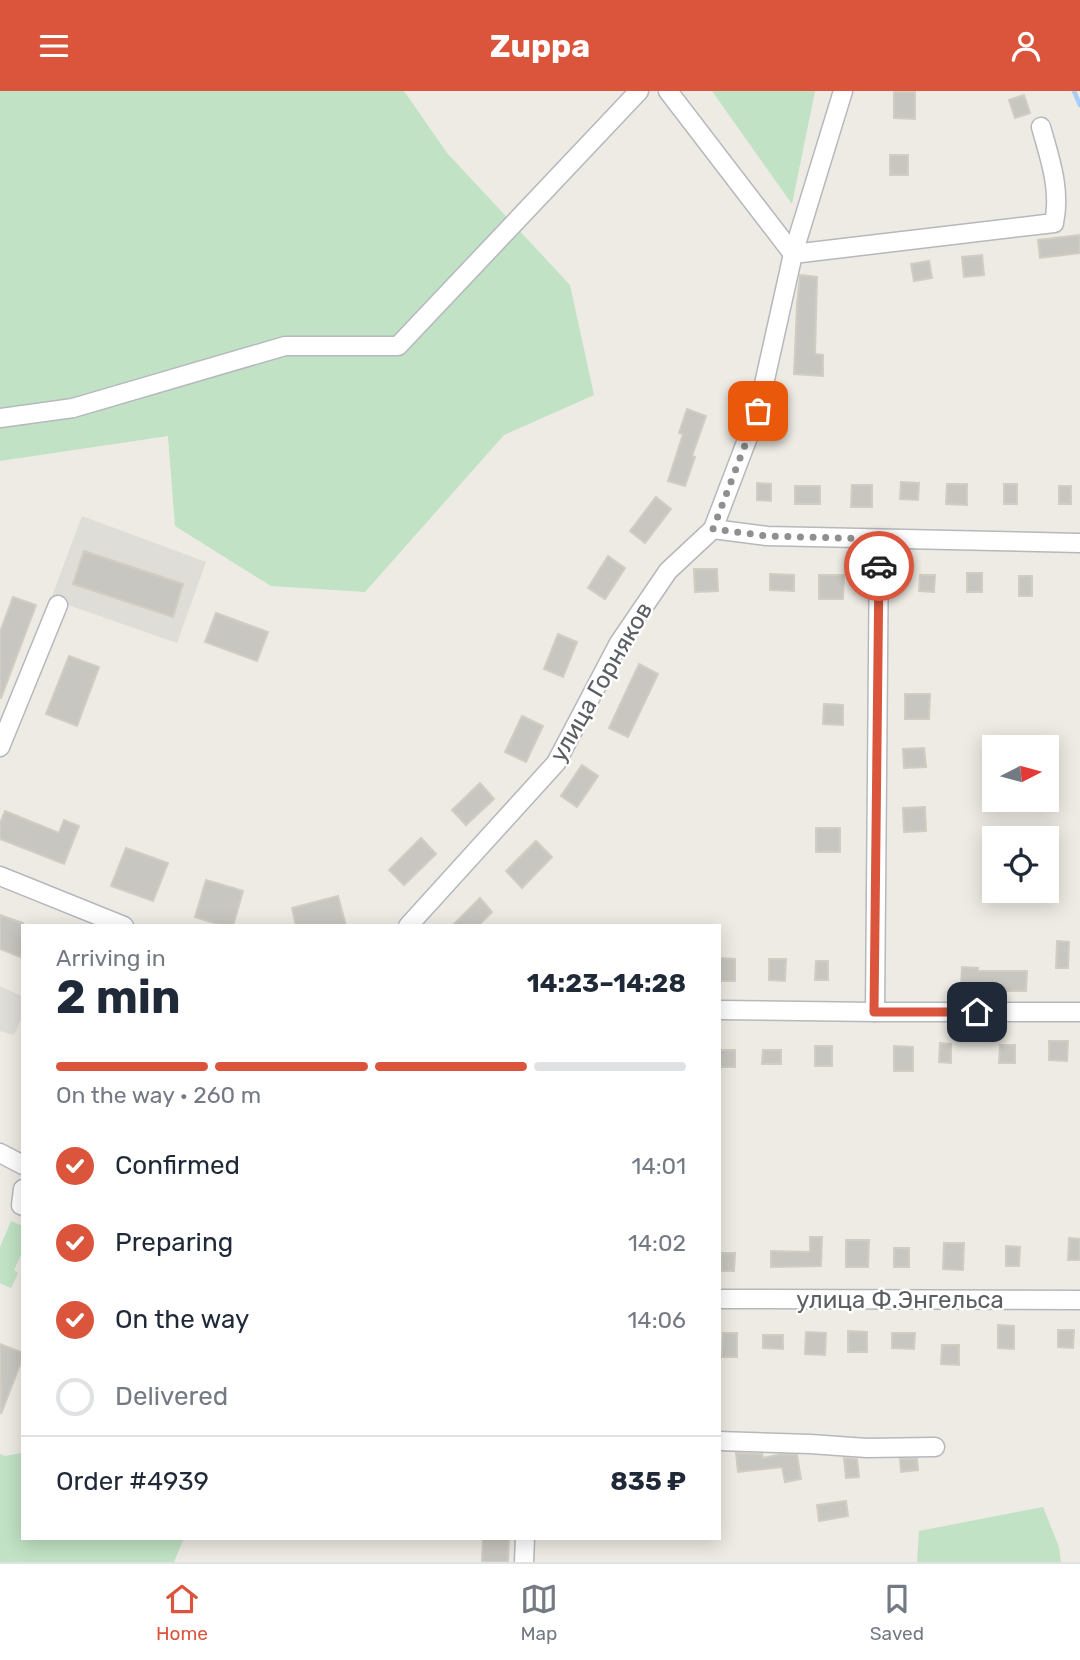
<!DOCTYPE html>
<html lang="en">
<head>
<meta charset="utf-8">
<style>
	:root { --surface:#fff; --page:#f2f2f3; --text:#1f2937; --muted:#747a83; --line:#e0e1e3; --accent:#da553c }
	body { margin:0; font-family:Rubik,sans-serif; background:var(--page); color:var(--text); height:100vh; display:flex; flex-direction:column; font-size:26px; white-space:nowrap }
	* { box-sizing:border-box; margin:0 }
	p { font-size:23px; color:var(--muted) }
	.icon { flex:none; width:38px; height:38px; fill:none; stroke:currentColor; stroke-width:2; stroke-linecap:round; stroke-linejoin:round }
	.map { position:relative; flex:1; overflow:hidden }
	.sheet { position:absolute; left:21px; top:833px; width:700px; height:616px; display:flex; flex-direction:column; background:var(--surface); border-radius:0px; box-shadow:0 4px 18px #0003 }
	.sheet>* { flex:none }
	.needle { width:46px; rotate:84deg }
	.tools { position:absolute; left:982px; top:644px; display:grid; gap:14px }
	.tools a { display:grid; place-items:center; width:77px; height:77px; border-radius:0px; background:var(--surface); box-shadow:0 4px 18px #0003; font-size:35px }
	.pin { position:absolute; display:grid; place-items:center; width:60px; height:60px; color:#fff; margin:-30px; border-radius:14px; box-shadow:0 4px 10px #0006 }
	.courier { position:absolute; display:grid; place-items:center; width:70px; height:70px; margin:-35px; border:5px solid #da553c; border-radius:50%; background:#fff; color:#222; box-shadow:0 2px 9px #0007 }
	.summary em { font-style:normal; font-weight:700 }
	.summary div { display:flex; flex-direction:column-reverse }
	.summary { display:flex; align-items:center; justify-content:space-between; height:119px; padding:0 35px }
	h1 { font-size:46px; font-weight:700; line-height:52px }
	.bar { display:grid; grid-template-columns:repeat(4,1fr); gap:10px 7px; align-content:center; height:84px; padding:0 35px }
	.bar i { height:9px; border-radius:5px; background:var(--line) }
	.bar .current { background:var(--accent) }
	.bar p { grid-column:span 4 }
	.line { display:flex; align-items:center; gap:18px; padding:0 35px; border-top:2px solid var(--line) }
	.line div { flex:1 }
	ol { padding:0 35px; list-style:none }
	li { display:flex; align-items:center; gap:21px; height:77px }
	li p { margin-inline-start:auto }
	li .icon { padding:7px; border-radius:50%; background:var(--accent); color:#fff; stroke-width:4 }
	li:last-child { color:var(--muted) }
	li i { width:38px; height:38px; border:4px solid var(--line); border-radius:50% }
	header { display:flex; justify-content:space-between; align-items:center; height:91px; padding:0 35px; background:var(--accent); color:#fff; font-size:32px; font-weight:700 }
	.tab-bar { display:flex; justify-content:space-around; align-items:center; height:98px; border-top:2px solid var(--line); background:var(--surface); font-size:19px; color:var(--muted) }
	.tab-bar a { display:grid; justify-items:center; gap:4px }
	.tab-bar .current { color:var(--accent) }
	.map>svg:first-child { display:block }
	.industrial { fill:#deddd7 }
	.green { fill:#c1e2c4 }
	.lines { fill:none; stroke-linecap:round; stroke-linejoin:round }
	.stream { stroke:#a8cef7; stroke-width:4.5 }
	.building { fill:#c8c6c0; stroke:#d1cdc2; stroke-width:2 }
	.minor-casing { stroke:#b5b8bc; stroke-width:21 }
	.minor { stroke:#fff; stroke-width:18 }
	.done { stroke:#8e8f8f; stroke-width:7; stroke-dasharray:0 12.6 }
	.route { stroke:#da553c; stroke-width:9 }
	.labels { text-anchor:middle; stroke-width:5; stroke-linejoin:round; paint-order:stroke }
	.street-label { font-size:24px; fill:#5b5e62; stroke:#fff }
</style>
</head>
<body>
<header><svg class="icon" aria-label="menu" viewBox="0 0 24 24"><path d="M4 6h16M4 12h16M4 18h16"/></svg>Zuppa<svg class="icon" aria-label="person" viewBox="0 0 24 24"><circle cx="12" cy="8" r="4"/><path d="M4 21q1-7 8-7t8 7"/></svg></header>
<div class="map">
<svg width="1080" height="1471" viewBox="0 0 1080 1471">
	<rect width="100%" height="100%" fill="#edebe3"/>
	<g class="industrial">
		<polygon points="82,425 206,471 177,552 51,508"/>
		<polygon points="0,895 23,906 23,924 14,944 0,940"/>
	</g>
	<g class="green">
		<polygon points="0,0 404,0 447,62 570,194 594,304 504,344 365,501 271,495 175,435 168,345 0,370"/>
		<polygon points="712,0 815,0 792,113"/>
		<polygon points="11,1130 23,1135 23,1159 14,1179 18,1182 11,1197 0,1192 0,1156"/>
		<polygon points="23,1359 23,1447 184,1447 174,1471 0,1471 0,1363 5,1365 21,1362"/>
		<polygon points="1043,1416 1059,1456 1061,1471 917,1471 919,1440"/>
	</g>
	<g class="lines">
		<polyline class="stream" points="1074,0 1080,14"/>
	</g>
	<g class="building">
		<polygon points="894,1 915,1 915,28 894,27"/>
		<polygon points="1024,4 1030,22 1015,27 1009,9"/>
		<rect x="890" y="64" width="18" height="20"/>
		<polygon points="1080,144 1080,162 1040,167 1038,149"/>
		<polygon points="982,164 984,184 964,186 962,166"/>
		<polygon points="929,170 932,187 914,190 911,173"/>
		<polygon points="800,184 817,186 815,263 823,264 823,285 794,283 797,213"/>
		<polygon points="687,318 706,325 692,365 695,366 685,395 668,390 683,343 679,342"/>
		<polygon points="901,391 919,392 918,409 900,408"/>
		<polygon points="757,392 771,393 771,410 757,409"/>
		<polygon points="947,393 967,393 967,414 946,413"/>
		<rect x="1004" y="393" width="13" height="20"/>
		<polygon points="852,394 872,394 872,416 851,416"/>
		<rect x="795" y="395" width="25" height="18"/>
		<rect x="1059" y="395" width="12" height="18"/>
		<polygon points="656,406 671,418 645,452 630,440"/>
		<polygon points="84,460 183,493 173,526 73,493"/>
		<polygon points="608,465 625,477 605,508 588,497"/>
		<polygon points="694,478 717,478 718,500 695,501"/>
		<rect x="967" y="482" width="15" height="19"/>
		<polygon points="770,483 794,484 794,500 770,499"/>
		<polygon points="819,484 844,484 843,508 819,508"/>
		<polygon points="920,484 935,484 934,501 919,500"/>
		<rect x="1019" y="485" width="13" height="20"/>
		<polygon points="13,506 36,514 1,607 0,607 0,541"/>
		<polygon points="216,522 268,541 257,570 205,551"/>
		<polygon points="558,543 577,551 563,586 544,578"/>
		<polygon points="69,565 99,576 77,635 46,623"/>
		<polygon points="639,573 658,583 628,646 609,637"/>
		<polygon points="905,603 930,603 929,628 905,628"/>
		<polygon points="824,613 843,614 843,634 823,633"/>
		<polygon points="522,625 543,635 526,671 505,661"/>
		<polygon points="924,657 926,676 904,677 903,658"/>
		<polygon points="582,674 598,685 577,716 561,705"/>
		<polygon points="480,692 494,708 466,734 452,719"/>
		<polygon points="925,716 926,740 904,741 903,717"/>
		<polygon points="5,720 59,742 64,729 79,735 64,773 0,748 0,732"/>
		<rect x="816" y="737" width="24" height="24"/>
		<polygon points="421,747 436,763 404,794 389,779"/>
		<polygon points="536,750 552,766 522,797 506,780"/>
		<polygon points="126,757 168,772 153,810 111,795"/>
		<polygon points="206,789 243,800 233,835 224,835 195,826"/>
		<polygon points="338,805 346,835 296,835 292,817"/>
		<polygon points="480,807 492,821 478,835 452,835"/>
		<polygon points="0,824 23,832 23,867 0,858"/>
		<polygon points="1057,850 1069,851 1068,877 1056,877"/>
		<polygon points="719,867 735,868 735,890 719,890"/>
		<polygon points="769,868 786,868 785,890 769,889"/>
		<polygon points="816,870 828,870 828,889 815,889"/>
		<polygon points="962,876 978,877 978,880 1027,880 1026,900 998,900 998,895 961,894"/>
		<polygon points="1049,950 1068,950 1067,970 1049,969"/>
		<polygon points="940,952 951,953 951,972 939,971"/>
		<polygon points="1000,954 1015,954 1015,972 999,972"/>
		<rect x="815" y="955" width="17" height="20"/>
		<polygon points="894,955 913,956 913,980 894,980"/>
		<rect x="719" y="959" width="16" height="17"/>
		<polygon points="763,959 781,959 781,973 762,973"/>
		<polygon points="810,1146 822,1146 821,1175 771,1176 771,1160 810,1161"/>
		<polygon points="1069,1147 1080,1148 1080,1169 1068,1169"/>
		<polygon points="846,1149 869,1149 868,1176 846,1176"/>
		<polygon points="944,1152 964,1152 963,1179 943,1178"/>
		<polygon points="1006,1155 1020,1156 1019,1175 1006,1175"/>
		<rect x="894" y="1157" width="15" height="19"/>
		<polygon points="722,1162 735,1162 734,1180 721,1180"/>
		<polygon points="998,1234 1014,1235 1014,1258 998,1257"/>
		<polygon points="1058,1239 1074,1239 1073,1257 1058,1256"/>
		<polygon points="848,1240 867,1241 867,1261 848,1261"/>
		<polygon points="806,1241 826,1242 825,1264 805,1263"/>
		<polygon points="723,1242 737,1242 737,1266 722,1266"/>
		<polygon points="892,1242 915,1242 914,1258 892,1257"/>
		<polygon points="763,1244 783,1244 783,1258 763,1257"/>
		<polygon points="0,1253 23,1262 23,1266 1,1323"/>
		<polygon points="942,1254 959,1254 959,1274 941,1273"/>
		<polygon points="736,1362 762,1363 763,1367 782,1363 797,1364 801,1388 785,1391 782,1376 738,1381"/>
		<polygon points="844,1367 857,1368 859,1386 846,1387"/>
		<polygon points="900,1368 917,1368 918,1379 901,1381"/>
		<polygon points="846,1410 848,1425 819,1430 817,1414"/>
		<polygon points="483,1447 509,1447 508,1471 482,1471"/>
	</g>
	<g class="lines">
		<g class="minor-casing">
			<g id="minor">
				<path d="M668,0L793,163L1054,132C1061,99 1050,68 1041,36"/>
				<polyline points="0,327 73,317 285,255 398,255 639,0"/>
				<polyline points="713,438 767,445 1080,452"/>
				<polyline points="0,656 58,514"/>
				<polyline points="0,785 124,835"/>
				<polyline points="408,835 556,672 619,552 668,480 713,438 758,320 793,163 843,0"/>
				<polyline points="719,919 875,921 1080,921"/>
				<polyline points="875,921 879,448"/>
				<polyline points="0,1062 23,1074"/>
				<polyline points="23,1098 21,1114 23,1115"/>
				<polyline points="719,1208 1080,1209"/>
				<polyline points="719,1350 810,1353 867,1357 935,1356"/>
				<polyline points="524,1471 525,1447"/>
			</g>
		</g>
		<use href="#minor" class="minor"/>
	</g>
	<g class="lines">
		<polyline class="done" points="758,320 713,438 767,445 879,448 879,475"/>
		<polyline class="route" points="879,475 874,921 977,921"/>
	</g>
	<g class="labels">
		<g class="street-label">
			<text transform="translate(601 591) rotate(-60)" y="8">улица Горняков</text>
			<text x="900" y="1217">улица Ф.Энгельса</text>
		</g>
	</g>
</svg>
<div class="tools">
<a><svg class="needle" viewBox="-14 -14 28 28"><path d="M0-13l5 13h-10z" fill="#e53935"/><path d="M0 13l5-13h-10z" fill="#747a83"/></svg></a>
<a><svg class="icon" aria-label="locate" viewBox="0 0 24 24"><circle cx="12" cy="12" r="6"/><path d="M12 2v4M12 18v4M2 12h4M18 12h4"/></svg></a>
</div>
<div class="pin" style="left:758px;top:320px;background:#ea580c"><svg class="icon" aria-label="bag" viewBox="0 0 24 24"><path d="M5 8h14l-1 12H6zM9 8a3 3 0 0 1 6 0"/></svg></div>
<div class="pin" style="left:977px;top:921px;background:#1f2937"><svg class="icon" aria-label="home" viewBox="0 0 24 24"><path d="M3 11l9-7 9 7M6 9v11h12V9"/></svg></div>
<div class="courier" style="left:879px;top:475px"><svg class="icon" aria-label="car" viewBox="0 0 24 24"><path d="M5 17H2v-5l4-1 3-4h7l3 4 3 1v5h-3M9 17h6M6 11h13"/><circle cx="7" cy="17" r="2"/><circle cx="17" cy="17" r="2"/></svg></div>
<section class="sheet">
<div class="summary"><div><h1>2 min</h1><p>Arriving in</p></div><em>14:23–14:28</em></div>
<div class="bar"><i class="current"></i><i class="current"></i><i class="current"></i><i></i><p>On the way · 260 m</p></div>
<ol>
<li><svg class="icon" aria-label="check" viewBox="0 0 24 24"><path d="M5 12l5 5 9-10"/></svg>Confirmed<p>14:01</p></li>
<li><svg class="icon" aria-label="check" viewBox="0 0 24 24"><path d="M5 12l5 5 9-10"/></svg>Preparing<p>14:02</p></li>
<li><svg class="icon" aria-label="check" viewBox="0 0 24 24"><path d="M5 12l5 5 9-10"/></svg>On the way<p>14:06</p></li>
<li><i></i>Delivered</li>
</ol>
<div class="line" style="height:91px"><div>Order #4939</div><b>835 ₽</b></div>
</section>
</div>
<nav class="tab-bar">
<a class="current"><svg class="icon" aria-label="home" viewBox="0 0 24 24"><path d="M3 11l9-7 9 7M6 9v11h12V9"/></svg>Home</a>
<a><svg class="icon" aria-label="map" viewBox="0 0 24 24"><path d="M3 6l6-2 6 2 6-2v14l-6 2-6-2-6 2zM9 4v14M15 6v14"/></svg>Map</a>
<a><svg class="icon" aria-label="saved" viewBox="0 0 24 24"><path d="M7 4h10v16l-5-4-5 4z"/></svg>Saved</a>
</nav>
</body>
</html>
